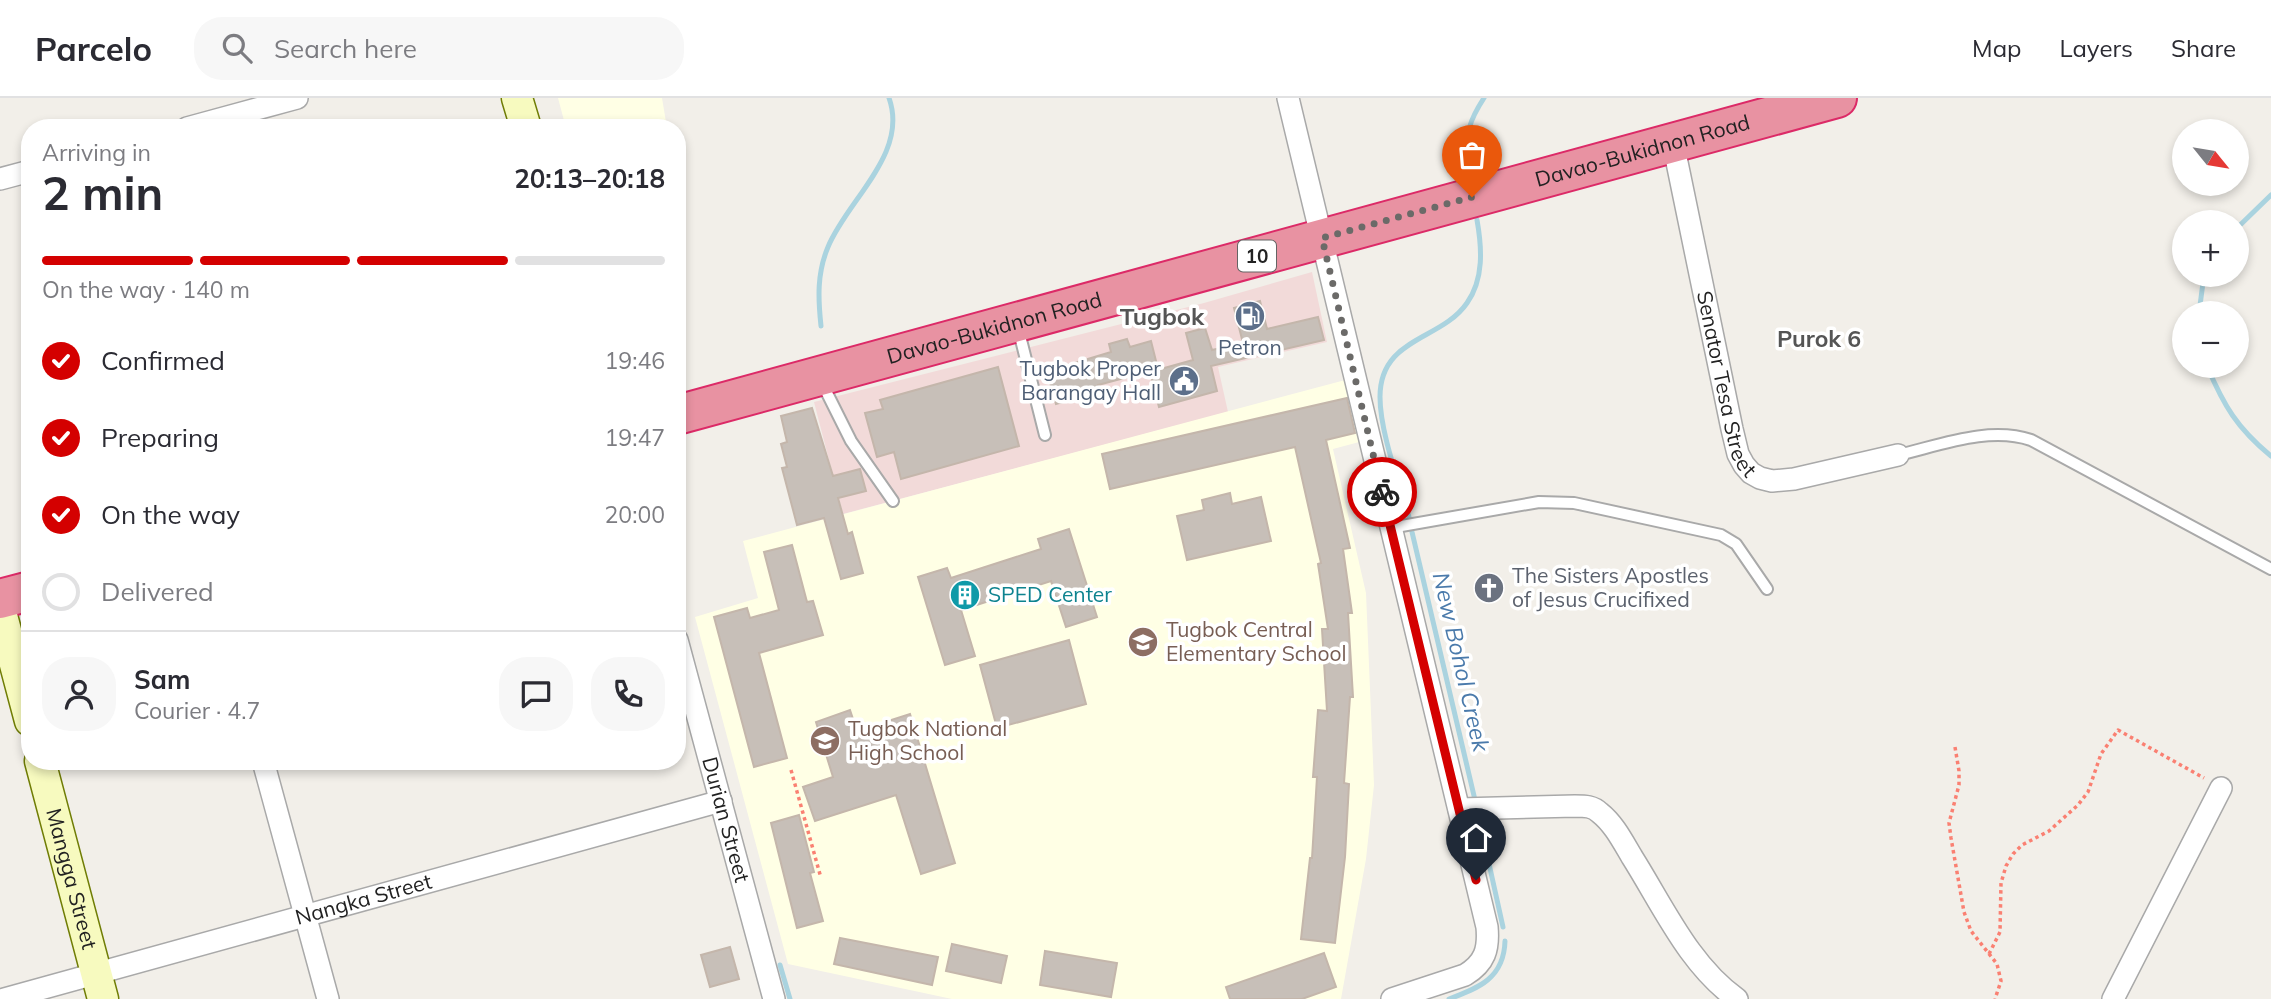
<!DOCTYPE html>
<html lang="en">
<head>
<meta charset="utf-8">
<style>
	:root { --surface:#fff; --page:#f7f7f7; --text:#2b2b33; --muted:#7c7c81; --line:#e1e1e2; --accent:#d40000 }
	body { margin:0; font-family:Mulish,sans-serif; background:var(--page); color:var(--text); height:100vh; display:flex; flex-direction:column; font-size:26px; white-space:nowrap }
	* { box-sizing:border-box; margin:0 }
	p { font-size:23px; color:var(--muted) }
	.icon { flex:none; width:38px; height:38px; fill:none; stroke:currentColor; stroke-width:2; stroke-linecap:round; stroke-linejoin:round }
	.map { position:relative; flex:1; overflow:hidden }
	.side { position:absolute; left:21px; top:21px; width:665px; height:651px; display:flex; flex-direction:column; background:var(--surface); border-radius:28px; box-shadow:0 4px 10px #0003 }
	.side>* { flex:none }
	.needle { width:46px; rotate:120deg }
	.buttons { position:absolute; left:2172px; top:21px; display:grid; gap:14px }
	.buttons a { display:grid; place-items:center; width:77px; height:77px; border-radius:50%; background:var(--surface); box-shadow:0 4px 10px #0003; font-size:35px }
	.pin { position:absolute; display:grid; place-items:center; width:60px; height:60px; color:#fff; margin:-72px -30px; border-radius:50% 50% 50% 0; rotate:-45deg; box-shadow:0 0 7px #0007 }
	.pin .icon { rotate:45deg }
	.courier { position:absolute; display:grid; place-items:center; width:70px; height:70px; margin:-35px; border:5px solid #d40000; border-radius:50%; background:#fff; color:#222; box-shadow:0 2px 9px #0007 }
	.summary em { font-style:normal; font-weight:700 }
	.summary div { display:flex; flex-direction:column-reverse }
	.summary { display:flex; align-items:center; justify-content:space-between; height:119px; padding:0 21px }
	h1 { font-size:46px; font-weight:700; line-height:52px }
	.bar { display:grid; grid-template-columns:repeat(4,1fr); gap:10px 7px; align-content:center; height:84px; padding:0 21px }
	.bar i { height:9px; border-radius:5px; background:var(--line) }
	.bar .on { background:var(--accent) }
	.bar p { grid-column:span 4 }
	.line { display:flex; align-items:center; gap:18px; padding:0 21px; border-top:2px solid var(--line) }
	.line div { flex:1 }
	.round { display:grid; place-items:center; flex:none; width:74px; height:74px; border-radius:28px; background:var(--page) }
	ol { padding:0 21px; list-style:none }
	li { display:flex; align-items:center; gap:21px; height:77px }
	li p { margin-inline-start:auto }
	li .icon { padding:7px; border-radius:50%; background:var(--accent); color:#fff; stroke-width:4 }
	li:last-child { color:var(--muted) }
	li i { width:38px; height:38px; border:4px solid var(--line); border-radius:50% }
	header { display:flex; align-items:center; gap:42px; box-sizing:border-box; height:98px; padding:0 35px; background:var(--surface); border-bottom:2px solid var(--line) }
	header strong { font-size:33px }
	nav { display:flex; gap:38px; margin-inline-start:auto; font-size:24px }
	.search { width:490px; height:63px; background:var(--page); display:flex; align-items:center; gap:18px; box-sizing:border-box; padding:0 24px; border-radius:28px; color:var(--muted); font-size:26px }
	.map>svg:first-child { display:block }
	.commercial { fill:#f2dad9 }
	.education { fill:#ffffe5 }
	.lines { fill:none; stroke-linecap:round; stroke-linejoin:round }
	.stream { stroke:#aad3df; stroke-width:5 }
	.building { fill:#c7bfb8; stroke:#c4b6ab; stroke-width:2 }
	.lane-casing { stroke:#a9a9a9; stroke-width:14 }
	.street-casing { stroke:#a9a9a9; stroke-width:24 }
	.secondary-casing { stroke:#707d05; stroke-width:33 }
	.highway-casing { stroke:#dc2a67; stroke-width:42 }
	.path { stroke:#fa8072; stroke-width:3.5; stroke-dasharray:3.5 3.5; stroke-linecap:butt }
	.lane { stroke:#fff; stroke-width:10 }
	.street { stroke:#fff; stroke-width:21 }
	.secondary { stroke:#f7fabf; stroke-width:30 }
	.highway { stroke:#e892a2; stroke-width:38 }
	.done { stroke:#6b6a68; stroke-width:7; stroke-dasharray:0 12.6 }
	.route { stroke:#d40000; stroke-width:9 }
	.labels { text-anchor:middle; stroke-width:7; stroke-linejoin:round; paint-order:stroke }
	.shield { fill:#fff; stroke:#646464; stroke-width:2 }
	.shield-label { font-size:19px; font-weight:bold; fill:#222 }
	.street-label { font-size:21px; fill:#222; stroke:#fff }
	.service-label { font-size:21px; fill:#4e5e75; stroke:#fff }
	.worship-label { font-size:21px; fill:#5b616d; stroke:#fff; text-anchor:start }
	.culture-label { font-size:21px; fill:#0d838f; stroke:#fff; text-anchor:start }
	.education-label { font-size:21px; fill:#785e54; stroke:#fff; text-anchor:start }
	.neighbourhood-label { font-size:23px; font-weight:bold; fill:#555; stroke:#fff }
	.water-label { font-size:23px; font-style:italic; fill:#4a7aab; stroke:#fff }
	.quarter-label { font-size:24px; font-weight:bold; fill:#555; stroke:#fff }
</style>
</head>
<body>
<header>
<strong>Parcelo</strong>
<div class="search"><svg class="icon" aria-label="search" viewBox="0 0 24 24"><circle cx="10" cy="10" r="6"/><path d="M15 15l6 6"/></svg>Search here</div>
<nav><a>Map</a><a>Layers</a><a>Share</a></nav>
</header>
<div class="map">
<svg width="2271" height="901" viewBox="0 0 2271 901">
	<rect width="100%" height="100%" fill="#f2efe9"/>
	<polygon class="commercial" points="1312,174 1327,244 1218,269 1228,314 843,416 814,304 1204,205"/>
	<g class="education">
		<polygon points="558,0 662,0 667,30 566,30"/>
		<polygon points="1349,281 1363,343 1333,351 1366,495 1374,687 1366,761 1341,901 952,901 788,866 695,519 758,500 743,443"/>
	</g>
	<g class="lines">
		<g class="stream">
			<path d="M1466,63C1466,35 1469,23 1484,0"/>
			<polyline points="2236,131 2271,97"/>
			<polyline points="2199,215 2204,177"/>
			<path d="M821,228C818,200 817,175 828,149C847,102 909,56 889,0"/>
			<path d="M2207,268C2224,308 2237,330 2271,358"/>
			<path d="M1409,419C1399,384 1380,334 1380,299C1380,239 1441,243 1467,205C1484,181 1482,150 1477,122"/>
			<polyline points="1412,434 1475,702"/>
			<polyline points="1478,716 1503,829"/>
			<polyline points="780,867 790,901"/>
			<path d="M1449,901C1479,890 1504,880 1505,843"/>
		</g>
	</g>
	<g class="building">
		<polygon points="1260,203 1267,231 1318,219 1324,242 1211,268 1217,293 1159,309 1150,274 1193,262 1186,235 1205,230 1212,252 1243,245 1234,210"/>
		<polygon points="1127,241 1130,249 1151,243 1158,271 1098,287 1100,293 1056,306 1048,278 1059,275 1058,270 1111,254 1109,246"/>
		<polygon points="998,269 1019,348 901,381 894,354 877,359 865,315 883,311 880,302"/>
		<polygon points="1347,300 1355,335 1326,342 1350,450 1343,451 1352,515 1348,515 1353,599 1350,599 1344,685 1349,686 1345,759 1335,845 1301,841 1310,760 1312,760 1317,679 1313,679 1318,612 1327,613 1322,531 1328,531 1318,466 1321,465 1295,349 1110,391 1102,356"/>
		<polygon points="812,310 833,378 860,371 866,393 838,400 848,436 852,434 863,475 841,481 824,420 797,427 782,370 787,369 781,346 787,344 781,318"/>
		<polygon points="1230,395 1232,406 1261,399 1271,443 1187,462 1177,418 1204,412 1202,402"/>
		<polygon points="1069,431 1097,519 1066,529 1051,483 961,512 975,558 945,567 918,479 947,470 951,480 1041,451 1038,441"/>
		<polygon points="792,447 807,504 813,503 823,537 759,555 787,660 754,669 714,519 747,510 750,520 779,512 764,454"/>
		<polygon points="1069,542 1086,606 997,630 980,567"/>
		<polygon points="850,612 857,633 910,616 955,765 921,776 896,697 815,723 803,689 833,679 816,624"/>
		<polygon points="799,717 814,774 810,775 823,823 797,830 771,725"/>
		<polygon points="840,840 938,859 932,887 834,866"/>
		<polygon points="952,846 1007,858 1001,885 946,873"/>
		<polygon points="730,849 739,881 710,889 701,857"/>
		<polygon points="1045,853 1117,865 1111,899 1040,887"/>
		<polygon points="1324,855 1336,889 1302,901 1230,901 1226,889"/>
	</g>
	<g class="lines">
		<g class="lane-casing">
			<g id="lane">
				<polyline points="1018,230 1045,337"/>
				<polyline points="821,283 851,343 893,403"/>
				<path d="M1898,357C1941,347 1989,328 2031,342L2271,471"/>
				<polyline points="1390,430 1539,404 1574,405 1721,437 1736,446 1767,491"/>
			</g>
		</g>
		<g class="street-casing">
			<g id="street">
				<path d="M1288,0L1487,829C1489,851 1485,865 1465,877L1392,901"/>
				<polyline points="187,30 297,0"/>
				<path id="s1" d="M1673,45L1732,331L1738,356L1744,367L1751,375L1760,380L1772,383L1794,381L1898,357"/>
				<polyline points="0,81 30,73"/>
				<path id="s2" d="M677,542L774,901"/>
				<polyline points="263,663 328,901"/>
				<path d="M1459,711L1575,708C1585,708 1593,708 1600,715C1614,726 1623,744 1632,759C1663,808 1689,867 1737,901"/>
				<path id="s3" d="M4,901L721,703"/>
				<polyline points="2113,901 2221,690"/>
			</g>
		</g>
		<g class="secondary-casing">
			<g id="secondary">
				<polyline points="517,0 526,30"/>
				<polyline points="0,510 30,623"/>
				<path id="s4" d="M40,663L103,901"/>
			</g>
		</g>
		<g class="highway-casing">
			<g id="highway">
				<path id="s5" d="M677,317L1837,0"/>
				<polyline points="0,501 30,493"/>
			</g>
		</g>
		<g class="path">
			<polyline points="1955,649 1959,673 1959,687 1949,725 1951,740 1964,814 1971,833 1997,866 2001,883 1995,901"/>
			<polyline points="791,672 821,780"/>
			<polyline points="1989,856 2000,834 2001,785 2006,768 2013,756 2022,747 2049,733 2078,707 2088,694 2101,656 2118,632 2204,680"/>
		</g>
		<use href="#lane" class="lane"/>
		<use href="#street" class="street"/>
		<use href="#secondary" class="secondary"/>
		<use href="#highway" class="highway"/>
	</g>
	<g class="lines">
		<polyline class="done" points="1382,394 1322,140 1472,99"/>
		<polyline class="route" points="1382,394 1476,782"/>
	</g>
	<defs>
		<g id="fuel-disc" transform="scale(1.575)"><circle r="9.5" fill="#5c6f8a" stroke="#fff"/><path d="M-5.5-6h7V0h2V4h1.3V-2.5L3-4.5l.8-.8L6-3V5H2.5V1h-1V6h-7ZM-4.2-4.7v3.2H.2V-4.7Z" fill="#fff"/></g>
		<g id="civic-disc" transform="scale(1.575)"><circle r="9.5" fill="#5c6f8a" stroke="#fff"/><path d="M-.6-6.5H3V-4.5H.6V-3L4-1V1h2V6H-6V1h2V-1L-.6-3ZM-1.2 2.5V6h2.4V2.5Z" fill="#fff"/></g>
		<g id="church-disc" transform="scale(1.575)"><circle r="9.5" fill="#6b7280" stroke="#fff"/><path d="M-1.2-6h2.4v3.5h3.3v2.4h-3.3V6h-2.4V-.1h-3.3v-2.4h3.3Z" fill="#fff"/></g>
		<g id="building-disc" transform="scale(1.575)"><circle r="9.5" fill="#0f9aa8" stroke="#fff"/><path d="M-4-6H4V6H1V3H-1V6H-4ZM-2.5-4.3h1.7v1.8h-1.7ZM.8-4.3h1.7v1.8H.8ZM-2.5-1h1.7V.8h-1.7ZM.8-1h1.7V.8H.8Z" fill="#fff"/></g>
		<g id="school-disc" transform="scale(1.575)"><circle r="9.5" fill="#8d6e63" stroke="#fff"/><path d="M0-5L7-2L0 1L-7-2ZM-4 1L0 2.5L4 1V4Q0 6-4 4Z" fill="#fff"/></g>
	</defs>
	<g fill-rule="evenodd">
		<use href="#fuel-disc" x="1250" y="218"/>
		<use href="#civic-disc" x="1184" y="283"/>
		<use href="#church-disc" x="1489" y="490"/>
		<use href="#building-disc" x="965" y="497"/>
		<use href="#school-disc" x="1143" y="544"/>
		<use href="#school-disc" x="825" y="643"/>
	</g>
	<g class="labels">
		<rect class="shield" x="1238" y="142.5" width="38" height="31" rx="5"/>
		<g class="shield-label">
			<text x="1257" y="165">10</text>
		</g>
		<g class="street-label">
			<text dy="7" stroke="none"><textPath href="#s5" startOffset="1001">Davao-Bukidnon Road</textPath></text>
			<text dy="7" stroke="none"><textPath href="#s5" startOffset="329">Davao-Bukidnon Road</textPath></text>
			<text dy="7" stroke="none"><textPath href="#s1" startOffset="247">Senator Tesa Street</textPath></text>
			<text dy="7" stroke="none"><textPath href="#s2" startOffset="186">Durian Street</textPath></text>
			<text dy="7" stroke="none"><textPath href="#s4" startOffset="122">Mangga Street</textPath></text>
			<text dy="7" stroke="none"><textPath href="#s3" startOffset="373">Nangka Street</textPath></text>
		</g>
		<g class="service-label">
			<text x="1250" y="257">Petron</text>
			<text x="1161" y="278" text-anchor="end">Tugbok Proper<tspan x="1161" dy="24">Barangay Hall</tspan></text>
		</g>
		<g class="worship-label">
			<text x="1512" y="485">The Sisters Apostles<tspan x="1512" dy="24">of Jesus Crucifixed</tspan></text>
		</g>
		<g class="culture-label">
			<text x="988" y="504">SPED Center</text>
		</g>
		<g class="education-label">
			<text x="1166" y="539">Tugbok Central<tspan x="1166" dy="24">Elementary School</tspan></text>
			<text x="848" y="638">Tugbok National<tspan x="848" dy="24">High School</tspan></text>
		</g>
		<g class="neighbourhood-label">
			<text x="1819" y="249">Purok 6</text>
		</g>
		<g class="water-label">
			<text transform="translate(1461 564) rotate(77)" y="8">New Bohol Creek</text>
		</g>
		<g class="quarter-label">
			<text x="1162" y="227">Tugbok</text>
		</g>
	</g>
</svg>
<div class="buttons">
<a><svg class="needle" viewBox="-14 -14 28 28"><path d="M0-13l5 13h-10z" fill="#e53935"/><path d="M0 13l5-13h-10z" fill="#7c7c81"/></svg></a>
<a>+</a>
<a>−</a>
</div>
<div class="pin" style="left:1472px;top:99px;background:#ea580c"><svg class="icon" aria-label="bag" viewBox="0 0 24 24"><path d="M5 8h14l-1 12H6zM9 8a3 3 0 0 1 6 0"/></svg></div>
<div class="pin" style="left:1476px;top:782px;background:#1f2937"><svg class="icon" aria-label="home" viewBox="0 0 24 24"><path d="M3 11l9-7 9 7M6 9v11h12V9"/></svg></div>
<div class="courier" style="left:1382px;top:394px"><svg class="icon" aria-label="bike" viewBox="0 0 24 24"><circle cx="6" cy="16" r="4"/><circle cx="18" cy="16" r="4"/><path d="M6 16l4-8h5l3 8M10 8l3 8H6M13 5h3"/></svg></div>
<section class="side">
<div class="summary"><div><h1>2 min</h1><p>Arriving in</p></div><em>20:13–20:18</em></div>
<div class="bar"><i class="on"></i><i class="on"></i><i class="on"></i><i></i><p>On the way · 140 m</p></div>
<ol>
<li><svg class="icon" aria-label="check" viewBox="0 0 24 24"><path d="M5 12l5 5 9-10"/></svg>Confirmed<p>19:46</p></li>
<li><svg class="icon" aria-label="check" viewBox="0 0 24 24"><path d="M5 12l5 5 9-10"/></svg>Preparing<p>19:47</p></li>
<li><svg class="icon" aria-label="check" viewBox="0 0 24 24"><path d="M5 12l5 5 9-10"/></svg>On the way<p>20:00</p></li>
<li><i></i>Delivered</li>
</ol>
<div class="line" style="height:126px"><a class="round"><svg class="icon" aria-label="person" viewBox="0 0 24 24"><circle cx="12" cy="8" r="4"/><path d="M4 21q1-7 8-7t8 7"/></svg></a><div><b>Sam</b><p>Courier · 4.7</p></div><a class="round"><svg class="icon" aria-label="chat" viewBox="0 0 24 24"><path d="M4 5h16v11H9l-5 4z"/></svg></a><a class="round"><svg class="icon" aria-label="phone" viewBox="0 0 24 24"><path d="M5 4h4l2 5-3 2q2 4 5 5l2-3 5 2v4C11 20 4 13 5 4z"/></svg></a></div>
</section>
</div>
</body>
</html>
